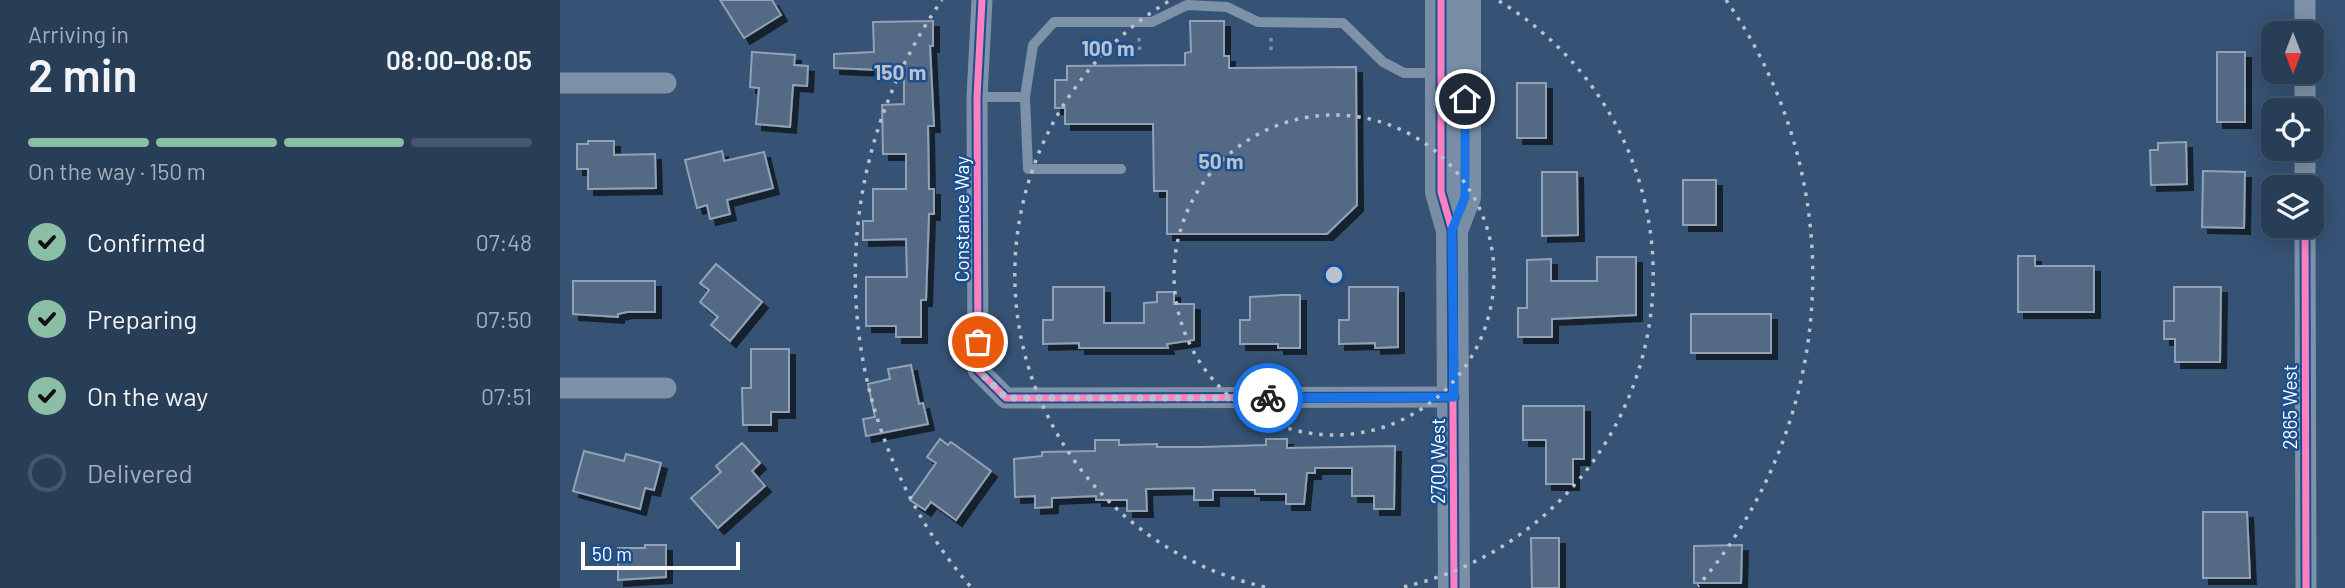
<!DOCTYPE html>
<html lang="en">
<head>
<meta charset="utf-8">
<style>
	:root { --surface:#283e57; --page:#30455d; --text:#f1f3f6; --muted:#a5aeba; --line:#44576d; --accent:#8abfa5 }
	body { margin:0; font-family:Barlow,sans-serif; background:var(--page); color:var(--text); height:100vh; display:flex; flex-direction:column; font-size:26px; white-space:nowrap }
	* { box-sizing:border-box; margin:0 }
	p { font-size:23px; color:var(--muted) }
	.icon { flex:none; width:38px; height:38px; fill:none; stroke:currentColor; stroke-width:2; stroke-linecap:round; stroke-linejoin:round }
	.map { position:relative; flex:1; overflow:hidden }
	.panel { display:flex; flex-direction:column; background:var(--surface); width:560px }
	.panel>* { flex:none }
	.needle { width:46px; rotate:180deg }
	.buttons { position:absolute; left:1701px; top:21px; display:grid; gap:14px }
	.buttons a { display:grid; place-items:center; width:63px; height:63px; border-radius:14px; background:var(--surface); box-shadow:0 4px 18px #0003,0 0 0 2px var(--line); font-size:35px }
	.scale { position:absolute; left:21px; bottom:18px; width:159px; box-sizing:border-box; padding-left:7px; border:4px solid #fff; border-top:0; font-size:19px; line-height:24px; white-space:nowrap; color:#fff; -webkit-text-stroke:5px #1b4f8f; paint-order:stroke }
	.pin { position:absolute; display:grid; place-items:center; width:60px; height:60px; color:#fff; margin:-30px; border:4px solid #fff; border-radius:50%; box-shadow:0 2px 7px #0007 }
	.courier { position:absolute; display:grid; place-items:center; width:70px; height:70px; margin:-35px; border:5px solid #1a73e8; border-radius:50%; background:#fff; color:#222; box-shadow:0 2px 9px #0007 }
	.head em { font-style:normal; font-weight:600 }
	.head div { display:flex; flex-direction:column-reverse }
	.head { display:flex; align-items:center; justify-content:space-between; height:119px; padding:0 28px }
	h1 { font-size:46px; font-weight:600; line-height:52px }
	.bar { display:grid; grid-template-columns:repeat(4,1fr); gap:10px 7px; align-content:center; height:84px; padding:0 28px }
	.bar i { height:9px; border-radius:5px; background:var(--line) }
	.bar .active { background:var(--accent) }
	.bar p { grid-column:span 4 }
	ol { padding:0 28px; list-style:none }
	li { display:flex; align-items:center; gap:21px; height:77px }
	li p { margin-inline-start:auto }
	li .icon { padding:7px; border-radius:50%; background:var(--accent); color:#111; stroke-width:4 }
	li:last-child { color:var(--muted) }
	li i { width:38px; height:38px; border:4px solid var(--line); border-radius:50% }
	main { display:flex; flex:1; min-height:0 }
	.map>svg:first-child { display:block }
	.building { fill:#526984; stroke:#92a2b6; stroke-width:2; filter:url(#shadow) }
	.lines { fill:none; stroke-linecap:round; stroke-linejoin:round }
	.path { stroke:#7d92a8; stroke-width:3.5; stroke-dasharray:3.5 5; stroke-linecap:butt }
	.service { stroke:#7d92a8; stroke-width:10 }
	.minor { stroke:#7d92a8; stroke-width:21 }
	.secondary { stroke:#798da4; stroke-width:32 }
	.cycleway-casing { stroke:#1b4f8f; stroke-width:11 }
	.cycleway { stroke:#ff80c0; stroke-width:7 }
	.done { stroke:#b9c2ce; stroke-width:7; stroke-dasharray:0 12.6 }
	.route { stroke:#1a73e8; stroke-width:9 }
	.ring { fill:none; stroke:#b9c2ce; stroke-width:3.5; stroke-dasharray:3.5 7 }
	.labels { text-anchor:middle; stroke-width:5; stroke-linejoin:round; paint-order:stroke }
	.street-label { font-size:19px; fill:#fff; stroke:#1b4f8f }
	.centre { fill:#b9c2ce; stroke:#1b4f8f; stroke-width:3.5 }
	.ring-label { font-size:21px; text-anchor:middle; font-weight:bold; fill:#b9c2ce; stroke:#1b4f8f; stroke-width:5; stroke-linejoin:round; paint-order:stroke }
</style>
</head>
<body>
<main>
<section class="panel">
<div class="head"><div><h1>2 min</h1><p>Arriving in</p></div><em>08:00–08:05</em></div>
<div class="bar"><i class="active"></i><i class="active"></i><i class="active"></i><i></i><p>On the way · 150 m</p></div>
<ol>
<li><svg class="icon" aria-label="check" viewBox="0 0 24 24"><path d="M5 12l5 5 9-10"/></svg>Confirmed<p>07:48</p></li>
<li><svg class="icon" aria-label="check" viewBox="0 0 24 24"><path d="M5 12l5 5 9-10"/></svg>Preparing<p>07:50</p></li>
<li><svg class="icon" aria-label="check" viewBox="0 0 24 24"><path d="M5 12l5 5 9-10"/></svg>On the way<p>07:51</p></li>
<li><i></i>Delivered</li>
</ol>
</section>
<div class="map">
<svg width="1785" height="588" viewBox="0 0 1785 588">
	<defs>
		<filter id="shadow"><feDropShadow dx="6" dy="6" stdDeviation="0" flood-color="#0009"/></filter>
	</defs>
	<rect width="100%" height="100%" fill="#365274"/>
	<g class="building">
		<polygon points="160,0 212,0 221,15 184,38"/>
		<polygon points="373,21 373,46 370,46 374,126 368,126 369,189 374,189 374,214 369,214 366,300 361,300 361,337 336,337 336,326 306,326 306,277 347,277 346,239 303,240 303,221 313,221 313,189 346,189 346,154 323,154 322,105 344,104 344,71 274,68 274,54 314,52 313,22"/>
		<polygon points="630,21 664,21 664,56 669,56 669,68 796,67 797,205 767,234 607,234 607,191 594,191 593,124 505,124 505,108 495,108 495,80 507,80 507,66 625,65 625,53 631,52"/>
		<polygon points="192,52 235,55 234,65 248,66 247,86 233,85 230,127 196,124 199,88 190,87"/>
		<rect x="1657" y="52" width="28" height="70"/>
		<rect x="957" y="83" width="29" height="55"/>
		<polygon points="28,141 54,141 54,155 95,154 96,188 28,189 28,169 17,169 17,144 28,144"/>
		<polygon points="1626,142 1627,184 1591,185 1590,150 1598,150 1598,143"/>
		<polygon points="162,151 164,161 204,152 213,188 167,200 170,214 150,219 147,205 137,208 125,160"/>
		<polygon points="1643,171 1685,172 1684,228 1642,227"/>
		<polygon points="982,172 1017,172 1018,235 982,236"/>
		<rect x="1123" y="180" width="33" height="45"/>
		<polygon points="1458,256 1475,256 1475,266 1534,266 1534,312 1458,312"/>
		<polygon points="1037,257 1076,257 1076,315 992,319 992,337 958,337 958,308 967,308 967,260 991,259 991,281 1037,281"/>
		<polygon points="156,264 202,302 170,341 151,325 158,317 140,302 149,290 140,283"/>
		<polygon points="13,281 95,281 95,312 67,312 58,314 58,317 13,314"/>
		<polygon points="493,287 544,287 544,323 584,323 584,303 597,302 597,292 614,292 614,304 634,304 634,340 607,344 608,348 519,348 519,343 483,344 483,320 493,320"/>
		<polygon points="789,287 838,287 838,347 815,348 815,343 779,344 779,320 789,320"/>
		<polygon points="1614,287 1661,287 1660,362 1615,362 1615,339 1604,339 1604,321 1614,321"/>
		<polygon points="723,295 740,295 740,348 718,348 718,344 680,344 680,320 690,320 690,297"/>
		<rect x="1131" y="314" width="80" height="39"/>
		<polygon points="191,349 229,349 229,412 211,412 211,425 183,425 182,388 191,388"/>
		<polygon points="351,365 359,404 363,403 368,424 306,436 303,419 315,417 308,384 330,379 328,369"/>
		<polygon points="963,406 1024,406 1024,459 1013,459 1013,484 986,484 986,440 963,440"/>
		<polygon points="380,439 388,445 391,442 431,471 396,520 371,502 365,510 350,500 376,463 367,457"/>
		<polygon points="706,439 727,439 727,448 835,446 834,509 814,509 814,496 792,496 792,468 755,468 755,473 747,473 744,504 726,504 726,494 695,494 695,490 653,490 653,500 634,500 634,488 586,489 587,511 567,511 567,500 536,500 536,496 492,498 492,507 475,508 475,496 455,497 454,459 482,456 482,452 535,451 535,440 559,440 559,445 597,444 597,447 642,447 706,445"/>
		<polygon points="182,443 200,463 192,471 205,486 158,528 131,498 161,472 156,466"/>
		<polygon points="24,451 64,461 66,454 101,463 94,490 85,488 80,509 13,491"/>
		<polygon points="1643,512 1687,512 1690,578 1643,578"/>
		<polygon points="971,538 999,538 999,588 972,588"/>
		<polygon points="85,545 106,545 106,577 58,580 58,548 85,548"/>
		<polygon points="1182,545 1181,583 1134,583 1134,546"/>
	</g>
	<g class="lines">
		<g class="path">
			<polyline points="579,38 580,54"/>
			<polyline points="711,38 711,53"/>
		</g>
		<g class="service">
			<polyline points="417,97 465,97 473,45 494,22 592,22 627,5 667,7 698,22 783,23 823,62 844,73 879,73"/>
			<polyline points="465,97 468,169 561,169"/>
		</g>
		<g class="minor">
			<polyline points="422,0 417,97 418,370 446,398 894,397"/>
			<polyline points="1745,0 1745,33"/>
			<polyline points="1745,72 1745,110"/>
			<polyline points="0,83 106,83"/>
			<polyline points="1745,149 1745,187"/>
			<polyline points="1745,226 1746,588"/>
			<polyline points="0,388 106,388"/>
		</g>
		<g class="secondary">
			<polyline points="881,0 881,192 892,230 894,588"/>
			<polyline points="892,230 905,197 905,0"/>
		</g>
		<g class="cycleway-casing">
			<g id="cycleway">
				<polyline points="422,0 417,97 418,370 446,398 894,397"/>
				<polyline points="881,0 881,192 892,230 894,588"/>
				<polyline points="1745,226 1746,588"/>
			</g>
		</g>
		<use href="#cycleway" class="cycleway"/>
	</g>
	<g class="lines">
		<polyline class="done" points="418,342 418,370 446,398 708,398"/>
		<polyline class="route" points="708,398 894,397 892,230 905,197 905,99"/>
	</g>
	<g class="ring">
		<circle cx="774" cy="275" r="160"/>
		<path d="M705 587A320 320 0 0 1 609 1M939 1A320 320 0 0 1 843 587"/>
		<path d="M410 586A479 479 0 0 1 382 0M1166 0A479 479 0 0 1 1138 586"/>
	</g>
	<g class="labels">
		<g class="street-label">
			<text transform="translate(402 219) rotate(-90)" y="7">Constance Way</text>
			<text transform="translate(1730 407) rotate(-90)" y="7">2865 West</text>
			<text transform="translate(878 461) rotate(-90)" y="7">2700 West</text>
		</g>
	</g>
	<circle cx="774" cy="275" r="10" class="centre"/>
	<g class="ring-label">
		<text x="548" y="56">100 m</text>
		<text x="340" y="80">150 m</text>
		<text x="661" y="169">50 m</text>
	</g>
</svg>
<div class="buttons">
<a><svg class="needle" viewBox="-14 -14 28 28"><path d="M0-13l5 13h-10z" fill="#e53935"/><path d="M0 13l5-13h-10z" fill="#a5aeba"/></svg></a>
<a><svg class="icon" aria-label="locate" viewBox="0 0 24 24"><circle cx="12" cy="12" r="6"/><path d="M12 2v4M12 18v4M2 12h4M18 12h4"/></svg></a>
<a><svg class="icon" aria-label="layers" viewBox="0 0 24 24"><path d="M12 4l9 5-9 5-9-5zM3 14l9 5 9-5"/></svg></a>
</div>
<div class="scale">50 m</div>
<div class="pin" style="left:418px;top:342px;background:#ea580c"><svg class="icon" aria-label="bag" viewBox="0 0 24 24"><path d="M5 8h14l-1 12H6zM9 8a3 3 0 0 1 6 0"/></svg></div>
<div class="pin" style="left:905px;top:99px;background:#1f2937"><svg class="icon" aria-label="home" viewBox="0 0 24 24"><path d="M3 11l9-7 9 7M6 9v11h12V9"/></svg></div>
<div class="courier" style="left:708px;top:398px"><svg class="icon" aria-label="bike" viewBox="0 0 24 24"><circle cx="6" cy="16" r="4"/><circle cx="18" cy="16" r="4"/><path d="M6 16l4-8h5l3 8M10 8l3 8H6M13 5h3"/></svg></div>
</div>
</main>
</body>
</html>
